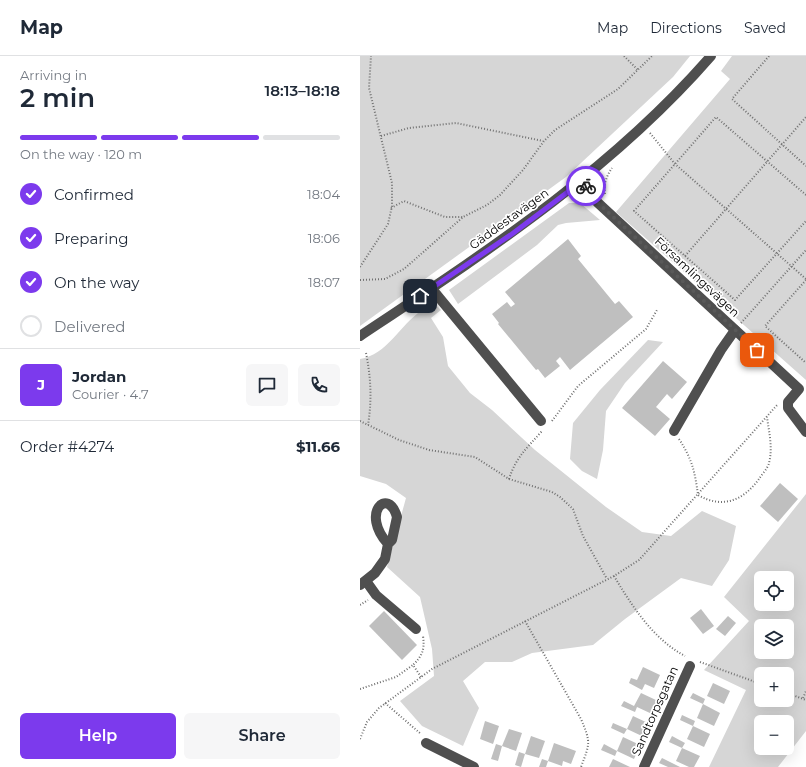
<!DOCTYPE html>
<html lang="en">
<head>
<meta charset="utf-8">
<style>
	:root { --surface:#fff; --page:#f6f6f7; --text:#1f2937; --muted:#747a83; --line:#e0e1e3; --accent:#7c3aed }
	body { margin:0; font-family:Montserrat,sans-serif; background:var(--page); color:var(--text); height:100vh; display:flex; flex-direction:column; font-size:15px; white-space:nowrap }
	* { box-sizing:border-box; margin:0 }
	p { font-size:13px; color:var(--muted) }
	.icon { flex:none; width:22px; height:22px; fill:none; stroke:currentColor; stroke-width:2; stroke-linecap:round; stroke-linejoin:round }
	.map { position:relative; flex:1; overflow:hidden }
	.sheet { display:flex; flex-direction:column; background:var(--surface); width:360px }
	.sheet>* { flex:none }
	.tools { position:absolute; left:394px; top:515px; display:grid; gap:8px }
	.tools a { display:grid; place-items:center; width:40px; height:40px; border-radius:6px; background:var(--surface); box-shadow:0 4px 16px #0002; font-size:20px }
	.pin { position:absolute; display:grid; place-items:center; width:34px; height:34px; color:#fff; margin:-17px; border-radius:8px; box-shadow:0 2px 6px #0006 }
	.courier { position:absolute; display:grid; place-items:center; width:40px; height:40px; margin:-20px; border:3px solid #7c3aed; border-radius:50%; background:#fff; color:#222; box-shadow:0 1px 5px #0007 }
	.overview em { font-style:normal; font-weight:600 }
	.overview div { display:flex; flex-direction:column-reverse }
	.overview { display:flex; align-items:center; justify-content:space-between; height:68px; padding:0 20px }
	h1 { font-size:26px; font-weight:600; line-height:30px }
	.bar { display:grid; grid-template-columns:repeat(4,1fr); gap:6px 4px; align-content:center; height:48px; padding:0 20px }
	.bar i { height:5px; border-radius:3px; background:var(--line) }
	.bar .selected { background:var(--accent) }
	.bar p { grid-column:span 4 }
	.line { display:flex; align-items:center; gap:10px; padding:0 20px; border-top:1px solid var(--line) }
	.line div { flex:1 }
	.round { display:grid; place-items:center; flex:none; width:42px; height:42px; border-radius:6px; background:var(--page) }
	ol { padding:0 20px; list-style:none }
	li { display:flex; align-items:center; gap:12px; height:44px }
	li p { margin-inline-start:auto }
	li .icon { padding:4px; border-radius:50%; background:var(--accent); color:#fff; stroke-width:4 }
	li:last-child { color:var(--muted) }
	li i { width:22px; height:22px; border:2px solid var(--line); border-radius:50% }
	.primary-button { display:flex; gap:8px; margin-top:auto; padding:8px 20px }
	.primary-button a { flex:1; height:46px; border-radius:6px; background:var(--accent); color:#fff; font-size:16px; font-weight:600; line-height:46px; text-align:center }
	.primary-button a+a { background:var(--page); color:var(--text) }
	header { display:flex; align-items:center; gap:24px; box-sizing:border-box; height:56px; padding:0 20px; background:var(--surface); border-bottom:1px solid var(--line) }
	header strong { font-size:19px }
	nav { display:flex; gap:22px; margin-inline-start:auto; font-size:14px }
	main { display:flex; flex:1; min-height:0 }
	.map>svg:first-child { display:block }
	.green { fill:#d6d6d6; fill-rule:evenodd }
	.building { fill:#bfbfbf }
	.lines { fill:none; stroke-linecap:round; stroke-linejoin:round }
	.path { stroke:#717171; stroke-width:2; stroke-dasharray:1 2; stroke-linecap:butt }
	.minor { stroke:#4f4f4f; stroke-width:10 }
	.done { stroke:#595959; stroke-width:4; stroke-dasharray:0 7.2 }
	.route { stroke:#7c3aed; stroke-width:5 }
	.labels { text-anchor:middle; stroke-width:3.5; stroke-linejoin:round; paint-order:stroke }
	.street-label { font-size:12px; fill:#000; stroke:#fff }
</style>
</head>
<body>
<header>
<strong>Map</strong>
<nav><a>Map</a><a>Directions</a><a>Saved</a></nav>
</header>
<main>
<section class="sheet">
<div class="overview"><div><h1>2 min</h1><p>Arriving in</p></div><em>18:13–18:18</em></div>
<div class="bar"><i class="selected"></i><i class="selected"></i><i class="selected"></i><i></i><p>On the way · 120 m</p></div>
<ol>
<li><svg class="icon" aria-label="check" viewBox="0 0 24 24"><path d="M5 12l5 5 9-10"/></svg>Confirmed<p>18:04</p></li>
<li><svg class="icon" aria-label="check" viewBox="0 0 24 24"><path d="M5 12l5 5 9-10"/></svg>Preparing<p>18:06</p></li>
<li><svg class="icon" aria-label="check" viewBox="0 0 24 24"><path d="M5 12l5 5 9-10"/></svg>On the way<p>18:07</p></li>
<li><i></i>Delivered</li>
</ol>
<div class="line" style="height:72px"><b class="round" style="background:var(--accent);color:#fff">J</b><div><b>Jordan</b><p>Courier · 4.7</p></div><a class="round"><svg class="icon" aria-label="chat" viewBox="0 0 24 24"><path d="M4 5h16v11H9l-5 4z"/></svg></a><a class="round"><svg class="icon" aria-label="phone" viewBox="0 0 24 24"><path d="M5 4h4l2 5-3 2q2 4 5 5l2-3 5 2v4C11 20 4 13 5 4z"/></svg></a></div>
<div class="line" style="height:52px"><div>Order #4274</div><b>$11.66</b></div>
<div class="primary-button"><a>Help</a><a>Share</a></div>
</section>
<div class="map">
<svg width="446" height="711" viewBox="0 0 446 711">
	<rect width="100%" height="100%" fill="#fff"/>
	<g class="green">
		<polygon points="0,0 330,0 313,21 206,121 0,270"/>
		<polygon points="372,0 446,0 446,324 256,156 370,23 361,15"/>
		<polygon points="209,147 220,147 240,164 206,167 198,169 177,189 98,248 89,234"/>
		<path d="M75,248L81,254L71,262L83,281L88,310L110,337L132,354L175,394L246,451L282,476L311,480L342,455L376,470L369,504L352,530L321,522L265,563L233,589L172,597L152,606H125L103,625L119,652L103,690L62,670L40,645L74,620L72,593L60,541L27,511L46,442L26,428L0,420V303C27,299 40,269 61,255C65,252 70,250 75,248Z"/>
		<polygon points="288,284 303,286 265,327 246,355 243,394 237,423 222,415 210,403 213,367 240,334"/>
		<path d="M446,438V675L418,711H349L386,634L344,614L389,565L364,541ZM401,522H427V548H401ZM401,570H427V596H401ZM401,618H427V644H401ZM401,666H427V692H401Z"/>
	</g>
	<g class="building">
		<polygon points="208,183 221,200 218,203 255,248 259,245 273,261 210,314 200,301 196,305 200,310 185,322 178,313 176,314 138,268 139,267 132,258 147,246 151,251 155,248 145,236"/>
		<polygon points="303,305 327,326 312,343 307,338 296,351 310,363 295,380 262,352"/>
		<polygon points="420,427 438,443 418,466 400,450"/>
		<polygon points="341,553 354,570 343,578 330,562"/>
		<polygon points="24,555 57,589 42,604 9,570"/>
		<polygon points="368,560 376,567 365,580 356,573"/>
		<polygon points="283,611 300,619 294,632 285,628 282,634 269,627 271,622 277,624"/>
		<polygon points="353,627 370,635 364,648 347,640"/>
		<polygon points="281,637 298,645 292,658 277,651 275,656 261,650 264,645 274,650"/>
		<polygon points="333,637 345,643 343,648 330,642"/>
		<polygon points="343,648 360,657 354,670 337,662"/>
		<polygon points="322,659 335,665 333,670 350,678 344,691 327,683 333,670 320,664"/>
		<polygon points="273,660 290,668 284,681 267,673 264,678 251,672 253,667 267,673"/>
		<polygon points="125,665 139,670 133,688 120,683"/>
		<polygon points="149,673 162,677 156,695 142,690"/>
		<polygon points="171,680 185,685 179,702 165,698"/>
		<polygon points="312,680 325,687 322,692 309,686"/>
		<polygon points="263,681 280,689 274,703 257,695"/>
		<polygon points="194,687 216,695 211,708 203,705 202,710 188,705"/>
		<polygon points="136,688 142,690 138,705 131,703"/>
		<polygon points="244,688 257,695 255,700 241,694"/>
		<polygon points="322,692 340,700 334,711 329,711 316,705"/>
		<polygon points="159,696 165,698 161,711 155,709"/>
		<polygon points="302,702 320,711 308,711 299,707"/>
		<polygon points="182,703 188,705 186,711 179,711"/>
		<polygon points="253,703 270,711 249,711"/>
	</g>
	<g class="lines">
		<g class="path">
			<polyline points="264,0 278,14"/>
			<polyline points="409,0 372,43 446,110"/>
			<polyline points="290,77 315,108 446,223"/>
			<polyline points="21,80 49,72 96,67 183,85"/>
			<path d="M245,138C243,129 247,119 252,112"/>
			<polyline points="446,139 356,61 274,155 375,244 446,165"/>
			<polyline points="31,152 44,145 85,161 103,161"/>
			<polyline points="325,200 446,61"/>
			<polyline points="0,211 28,168 32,150 32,127 9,32 11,0"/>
			<polyline points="0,224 25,223 44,213 103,161 127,149 140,139 163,114 184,85 195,74 258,33 292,0"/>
			<polyline points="446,224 405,270 446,307"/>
			<polyline points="381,267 446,194"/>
			<path d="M6,297C11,322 12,344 8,369"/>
			<polyline points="0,365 39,384 69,394 115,401 149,423 192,436 200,441 213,453 223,480 247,523"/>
			<polyline points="192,365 218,330 286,273 297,254"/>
			<path d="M319,383C332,403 335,416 338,439C362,453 383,445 399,423C402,418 408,412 409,407C413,392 409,376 407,361"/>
			<path d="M149,423C156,401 167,392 182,375"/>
			<path d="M254,520C272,550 293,583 325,600"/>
			<polyline points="0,549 8,544"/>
			<path d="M165,565L221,663C231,687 230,687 221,711"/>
			<polyline points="340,606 401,628"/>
			<path d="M61,621L53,609C62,600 65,594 63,580"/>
			<polyline points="0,633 36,621 53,609"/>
			<polyline points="427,637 446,644"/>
			<polyline points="443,642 446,635"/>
			<polyline points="25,647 61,678"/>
			<polyline points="0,683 7,666 19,652 72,613 254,520 279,504 418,348"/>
		</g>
		<g class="minor">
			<polyline points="225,123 227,135 237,146 439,333 428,346 428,352 446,376"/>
			<polyline points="72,233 181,365"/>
			<path d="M0,280C126,196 251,115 351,0"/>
			<polyline points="314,375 361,294 375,274"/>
			<polyline points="6,525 16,539 56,573"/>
			<path d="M0,529L15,517L25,503L28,488L32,484L37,461C28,430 0,457 28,488"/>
			<polyline points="66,687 114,711"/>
			<polyline points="284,711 330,610"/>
		</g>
	</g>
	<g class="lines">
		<polyline class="done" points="226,130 227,135 237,146 397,294"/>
		<polyline class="route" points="60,240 152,178 225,123 226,130"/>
	</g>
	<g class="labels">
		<g class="street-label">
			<text transform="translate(149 163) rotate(-36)" y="4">Gäddestavägen</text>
			<text transform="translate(337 221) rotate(43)" y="4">Församlingsvägen</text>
			<text transform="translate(295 655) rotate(-66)" y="4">Sandtorpsgatan</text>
		</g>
	</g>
</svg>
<div class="tools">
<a><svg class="icon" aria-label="locate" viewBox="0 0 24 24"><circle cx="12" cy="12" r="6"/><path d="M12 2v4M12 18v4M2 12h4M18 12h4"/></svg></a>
<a><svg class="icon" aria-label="layers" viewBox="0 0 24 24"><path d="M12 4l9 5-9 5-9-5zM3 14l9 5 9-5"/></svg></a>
<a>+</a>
<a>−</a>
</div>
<div class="pin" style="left:397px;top:294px;background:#ea580c"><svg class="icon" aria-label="bag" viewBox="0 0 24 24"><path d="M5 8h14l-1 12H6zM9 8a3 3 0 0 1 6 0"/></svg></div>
<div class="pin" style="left:60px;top:240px;background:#1f2937"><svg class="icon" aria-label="home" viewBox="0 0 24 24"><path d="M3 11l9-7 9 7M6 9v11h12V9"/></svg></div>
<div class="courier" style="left:226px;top:130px"><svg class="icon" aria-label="bike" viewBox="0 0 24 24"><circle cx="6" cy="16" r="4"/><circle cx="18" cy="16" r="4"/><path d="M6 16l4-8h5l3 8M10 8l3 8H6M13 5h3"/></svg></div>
</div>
</main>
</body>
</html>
